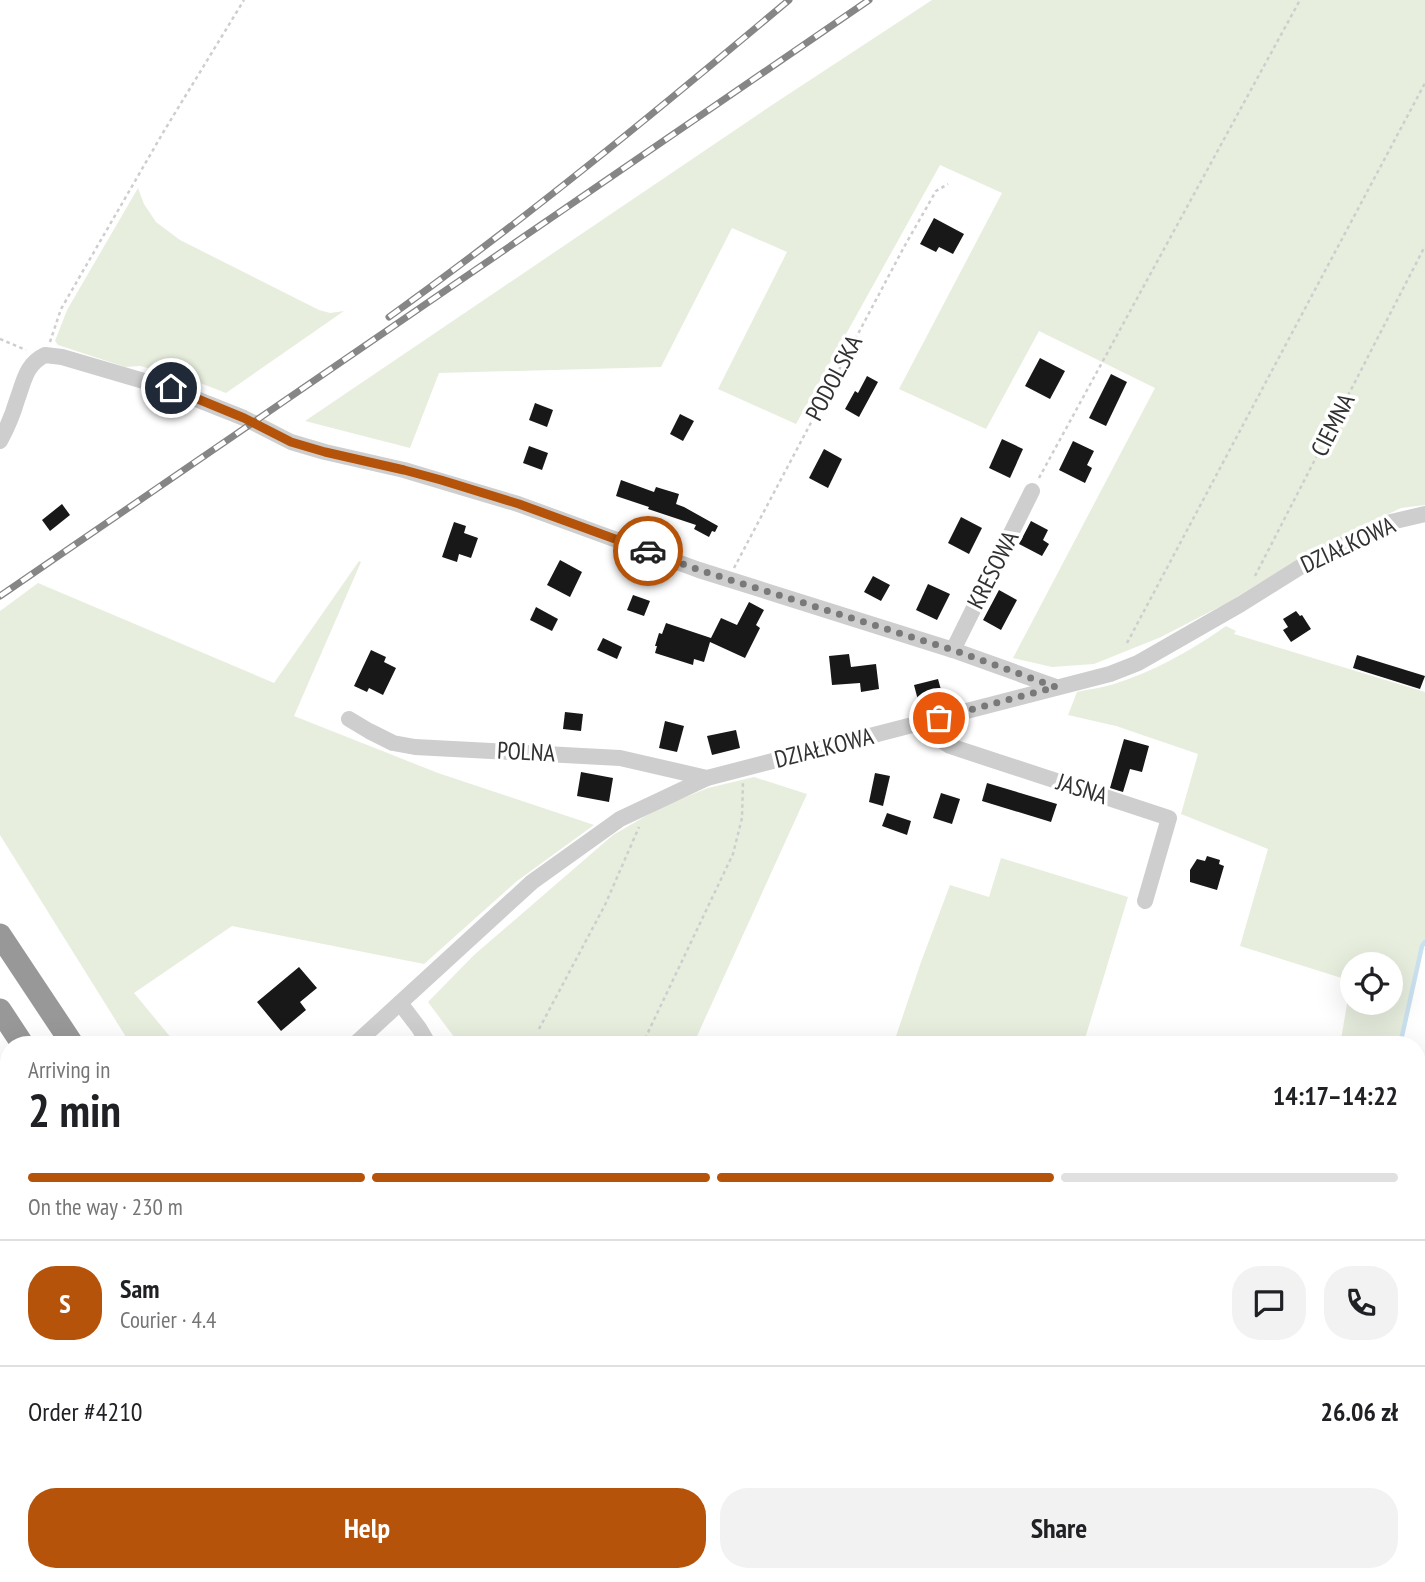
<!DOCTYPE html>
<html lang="en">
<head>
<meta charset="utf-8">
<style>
	:root { --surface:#fff; --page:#f2f2f2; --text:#202124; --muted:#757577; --line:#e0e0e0; --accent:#b45309 }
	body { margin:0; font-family:"PT Sans Narrow",sans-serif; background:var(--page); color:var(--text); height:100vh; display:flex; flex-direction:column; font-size:26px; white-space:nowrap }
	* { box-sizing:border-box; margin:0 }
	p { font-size:23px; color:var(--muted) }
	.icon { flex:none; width:38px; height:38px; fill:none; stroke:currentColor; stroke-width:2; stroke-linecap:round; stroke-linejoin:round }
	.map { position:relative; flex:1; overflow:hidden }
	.panel { position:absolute; left:0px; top:1036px; width:1426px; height:546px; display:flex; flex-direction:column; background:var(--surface); border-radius:28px 28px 0 0; box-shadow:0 7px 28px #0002 }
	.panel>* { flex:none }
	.tools { position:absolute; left:1340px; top:952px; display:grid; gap:14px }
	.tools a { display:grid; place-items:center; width:63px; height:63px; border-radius:50%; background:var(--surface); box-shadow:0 7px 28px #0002; font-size:35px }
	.pin { position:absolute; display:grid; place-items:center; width:60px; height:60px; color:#fff; margin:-30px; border:4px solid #fff; border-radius:50%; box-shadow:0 2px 7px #0007 }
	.courier { position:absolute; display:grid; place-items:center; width:70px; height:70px; margin:-35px; border:5px solid #b45309; border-radius:50%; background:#fff; color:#222; box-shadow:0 2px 9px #0007 }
	.overview em { font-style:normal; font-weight:800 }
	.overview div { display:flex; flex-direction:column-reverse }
	.overview { display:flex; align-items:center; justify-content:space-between; height:119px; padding:0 28px }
	h1 { font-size:46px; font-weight:800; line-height:52px }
	.bar { display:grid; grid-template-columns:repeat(4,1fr); gap:10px 7px; align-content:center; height:84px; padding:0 28px }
	.bar i { height:9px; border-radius:5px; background:var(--line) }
	.bar .active { background:var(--accent) }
	.bar p { grid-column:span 4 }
	.line { display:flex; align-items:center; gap:18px; padding:0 28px; border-top:2px solid var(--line) }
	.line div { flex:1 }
	.round { display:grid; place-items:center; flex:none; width:74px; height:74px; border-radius:28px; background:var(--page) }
	.cta { display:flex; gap:14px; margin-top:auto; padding:14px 28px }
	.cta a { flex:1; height:80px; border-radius:28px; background:var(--accent); color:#fff; font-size:28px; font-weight:800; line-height:80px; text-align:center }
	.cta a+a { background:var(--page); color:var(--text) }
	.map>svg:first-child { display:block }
	.green { fill:#e7eede; fill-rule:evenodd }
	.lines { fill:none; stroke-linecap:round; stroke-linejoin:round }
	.stream { stroke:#cae1ef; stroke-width:4.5 }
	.building { fill:#181818 }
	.path { stroke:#cecece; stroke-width:2.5; stroke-dasharray:3.5 3.5; stroke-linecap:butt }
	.minor { stroke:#cecece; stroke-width:16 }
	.highway { stroke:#989898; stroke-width:23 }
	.rail-casing { stroke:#868686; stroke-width:7 }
	.rail { stroke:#fff; stroke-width:4.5; stroke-dasharray:13; stroke-linecap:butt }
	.done { stroke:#797979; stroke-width:7; stroke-dasharray:0 12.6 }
	.route { stroke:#b45309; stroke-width:9 }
	.labels { text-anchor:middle; stroke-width:7; stroke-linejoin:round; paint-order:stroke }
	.street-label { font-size:24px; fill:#313131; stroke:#fff }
</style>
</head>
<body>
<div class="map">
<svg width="1425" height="1582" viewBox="0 0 1425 1582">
	<rect width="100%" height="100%" fill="#fff"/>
	<g class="green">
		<polygon points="932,0 1425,0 1425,505 1401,508 1319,547 1225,604 1161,637 1094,664 1052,667 1013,658 1155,388 1039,331 986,429 899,389 1002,193 940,165 796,424 718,389 787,252 732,228 661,367 439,373 410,448 305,421 769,107"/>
		<polygon points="138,188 144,204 156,222 180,240 319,310 330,313 344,311 226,393 187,378 140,366 125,367 58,345 55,341 67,310"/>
		<polygon points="359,561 361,562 294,716 438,773 594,825 517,881 424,964 232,926 134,993 177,1045 131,1045 0,835 0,611 38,583 274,683"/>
		<path d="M1226,626L1236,631L1234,634L1425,692V942L1422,947L1400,1045H1340L1351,981L1240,946L1268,849L1181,814L1198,754L1116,726L1068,715L1077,692C1089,689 1102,688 1114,684C1153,672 1192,650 1226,626ZM1353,964H1391V1003H1353Z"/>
		<polygon points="754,777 807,794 693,1045 460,1045 428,1002 474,955 613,835 663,806 708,788"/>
		<polygon points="1001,858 1128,897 1083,1045 893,1045 921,962 950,885 989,897"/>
		<polygon points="1418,1066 1425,1068 1425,1582 1282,1582 1284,1573 1418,1573"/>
	</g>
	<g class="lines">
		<g class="stream">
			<polyline points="1400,1045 1422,946 1425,942"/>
			<polyline points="1418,1476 1425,1479"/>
		</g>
	</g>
	<g class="building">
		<polygon points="934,218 964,234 953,254 939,247 936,252 920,244"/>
		<polygon points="1040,358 1065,371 1050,399 1025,386"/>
		<polygon points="1111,374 1127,382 1106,426 1089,418"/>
		<polygon points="867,376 878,382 859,417 845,409 855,391 858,393"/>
		<polygon points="535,403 553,410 547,427 529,420"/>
		<polygon points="680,414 694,421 683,441 670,434"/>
		<polygon points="1002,439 1023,449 1010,478 989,468"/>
		<polygon points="1073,441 1094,451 1087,465 1092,468 1085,483 1059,470"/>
		<polygon points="529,446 548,453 542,470 523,463"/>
		<polygon points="824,449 842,459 828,488 809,478"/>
		<polygon points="621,480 654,492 656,487 679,494 676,504 684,507 718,526 715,532 712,531 709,537 694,529 696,525 648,509 649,507 616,496"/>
		<polygon points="62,504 70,515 50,531 42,520"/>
		<polygon points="961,517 982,528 969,554 948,543"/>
		<polygon points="1031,521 1048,530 1043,540 1049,544 1042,556 1019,544"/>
		<polygon points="454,522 466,526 464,533 478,538 471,558 459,554 457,562 442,557"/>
		<polygon points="560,560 582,572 570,597 547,585"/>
		<polygon points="873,576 890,585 881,601 864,592"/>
		<polygon points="928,584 950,594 937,620 916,610"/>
		<polygon points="999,590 1017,600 1001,630 983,620"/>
		<polygon points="633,595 650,601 644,616 627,610"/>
		<polygon points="749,602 764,610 756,625 760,628 745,658 710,642 704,662 694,659 693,665 655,653 657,646 655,646 659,633 662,634 666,623 711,638 721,618 737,625"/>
		<polygon points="536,607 558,619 552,631 530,620"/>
		<polygon points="1296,611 1300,616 1302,615 1311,629 1291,642 1283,630 1288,627 1283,619"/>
		<polygon points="603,638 622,647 617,659 597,650"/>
		<polygon points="371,650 386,657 384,662 396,668 383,695 369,688 367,692 354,686"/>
		<polygon points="849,654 851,667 876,664 879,689 861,692 860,683 832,685 829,656"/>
		<polygon points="1357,655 1425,676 1420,689 1353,668"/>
		<polygon points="938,679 943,697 919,704 914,685"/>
		<polygon points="565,712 583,714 581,731 563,729"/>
		<polygon points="665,721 684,726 677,752 659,748"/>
		<polygon points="736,730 740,748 712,755 707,736"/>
		<polygon points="1124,739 1149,746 1142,772 1130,769 1123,792 1110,788"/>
		<polygon points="581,772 613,778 609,802 577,796"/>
		<polygon points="875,773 890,776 883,806 869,802"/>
		<polygon points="987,783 1057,804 1051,822 982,801"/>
		<polygon points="941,793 960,799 952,824 933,818"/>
		<polygon points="887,813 911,821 907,835 882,826"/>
		<polygon points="1207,856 1220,860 1219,864 1224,866 1217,890 1190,882 1190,870 1197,859 1205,861"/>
		<polygon points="299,967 317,988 300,1002 306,1010 281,1031 257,1002"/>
	</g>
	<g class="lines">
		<g class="path">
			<polyline points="0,339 26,350"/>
			<polyline points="50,342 61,309 164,131 244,0"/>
			<polyline points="1039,478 1300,0"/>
			<polyline points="734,568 904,247 936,191 948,184"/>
			<polyline points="1255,576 1425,246"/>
			<polyline points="1127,643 1425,83"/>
			<polyline points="539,1029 605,905 639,827"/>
			<polyline points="642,1045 733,854 742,818 743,782"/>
			<polyline points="1418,1150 1425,1152"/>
			<polyline points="1418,1251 1425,1253"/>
			<polyline points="309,1573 315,1582"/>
		</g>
		<g class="minor">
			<path d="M0,441C7,428 13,414 17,400C24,381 26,364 45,355L62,357L171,389L244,418L291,442L325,452L404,470L518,504L699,570L953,650L1056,687"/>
			<polyline points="953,650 1032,491"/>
			<polyline points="349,719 369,731 393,743 415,747 620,758 707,778"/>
			<polyline points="916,724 950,746 1169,818 1145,901"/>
			<polyline points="400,1003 419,1028 429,1045"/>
			<polyline points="354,1045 532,882 620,819 707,778 1110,674 1138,663 1241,604 1313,559 1391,522 1425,514"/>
			<polyline points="0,1182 5,1205 9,1214"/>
			<polyline points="0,1378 9,1369"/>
			<polyline points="530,1573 536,1582"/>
		</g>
		<g class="highway">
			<polyline points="0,935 73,1045"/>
			<polyline points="0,1010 23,1045"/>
			<polyline points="373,1573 379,1582"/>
			<polyline points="422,1573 428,1582"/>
		</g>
		<g class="rail-casing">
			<g id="rail">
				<path d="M389,317C527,218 658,110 789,0"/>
				<polyline points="0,596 869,0"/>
			</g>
		</g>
		<use href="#rail" class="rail"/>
	</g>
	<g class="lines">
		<polyline class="done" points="648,551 699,570 953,650 1056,687 939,718"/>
		<polyline class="route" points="171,388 244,418 291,442 325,452 404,470 441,480 519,504 648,551"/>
	</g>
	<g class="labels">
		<g class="street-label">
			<text transform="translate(834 378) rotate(-62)" y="8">PODOLSKA</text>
			<text transform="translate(1333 425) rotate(-63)" y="8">CIEMNA</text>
			<text transform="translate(1348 545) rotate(-25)" y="8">DZIAŁKOWA</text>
			<text transform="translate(993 570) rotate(-63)" y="8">KRESOWA</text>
			<text transform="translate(824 748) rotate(-14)" y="8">DZIAŁKOWA</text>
			<text transform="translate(526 752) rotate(3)" y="8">POLNA</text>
			<text transform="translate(1082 789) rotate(18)" y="8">JASNA</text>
		</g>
	</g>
</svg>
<div class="tools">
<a><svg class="icon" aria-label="locate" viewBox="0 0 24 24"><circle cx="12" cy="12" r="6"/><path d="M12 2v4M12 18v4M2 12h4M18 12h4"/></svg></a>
</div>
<div class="pin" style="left:939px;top:718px;background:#ea580c"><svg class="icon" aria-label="bag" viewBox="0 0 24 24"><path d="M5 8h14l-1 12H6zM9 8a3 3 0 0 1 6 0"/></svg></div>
<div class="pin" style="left:171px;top:388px;background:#1f2937"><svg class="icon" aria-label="home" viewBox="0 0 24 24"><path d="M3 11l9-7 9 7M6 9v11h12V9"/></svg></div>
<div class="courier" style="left:648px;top:551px"><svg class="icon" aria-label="car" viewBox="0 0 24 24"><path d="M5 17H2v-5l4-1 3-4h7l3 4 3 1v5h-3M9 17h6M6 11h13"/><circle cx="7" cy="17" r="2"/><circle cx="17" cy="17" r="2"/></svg></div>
<section class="panel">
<div class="overview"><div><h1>2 min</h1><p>Arriving in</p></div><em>14:17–14:22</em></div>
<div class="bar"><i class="active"></i><i class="active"></i><i class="active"></i><i></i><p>On the way · 230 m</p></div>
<div class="line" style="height:126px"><b class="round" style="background:var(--accent);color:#fff">S</b><div><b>Sam</b><p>Courier · 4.4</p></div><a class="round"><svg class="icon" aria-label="chat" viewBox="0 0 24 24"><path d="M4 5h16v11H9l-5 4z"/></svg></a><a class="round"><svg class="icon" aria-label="phone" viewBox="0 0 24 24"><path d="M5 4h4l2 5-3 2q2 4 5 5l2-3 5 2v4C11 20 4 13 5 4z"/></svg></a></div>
<div class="line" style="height:91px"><div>Order #4210</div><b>26.06 zł</b></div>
<div class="cta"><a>Help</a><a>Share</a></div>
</section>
</div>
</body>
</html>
